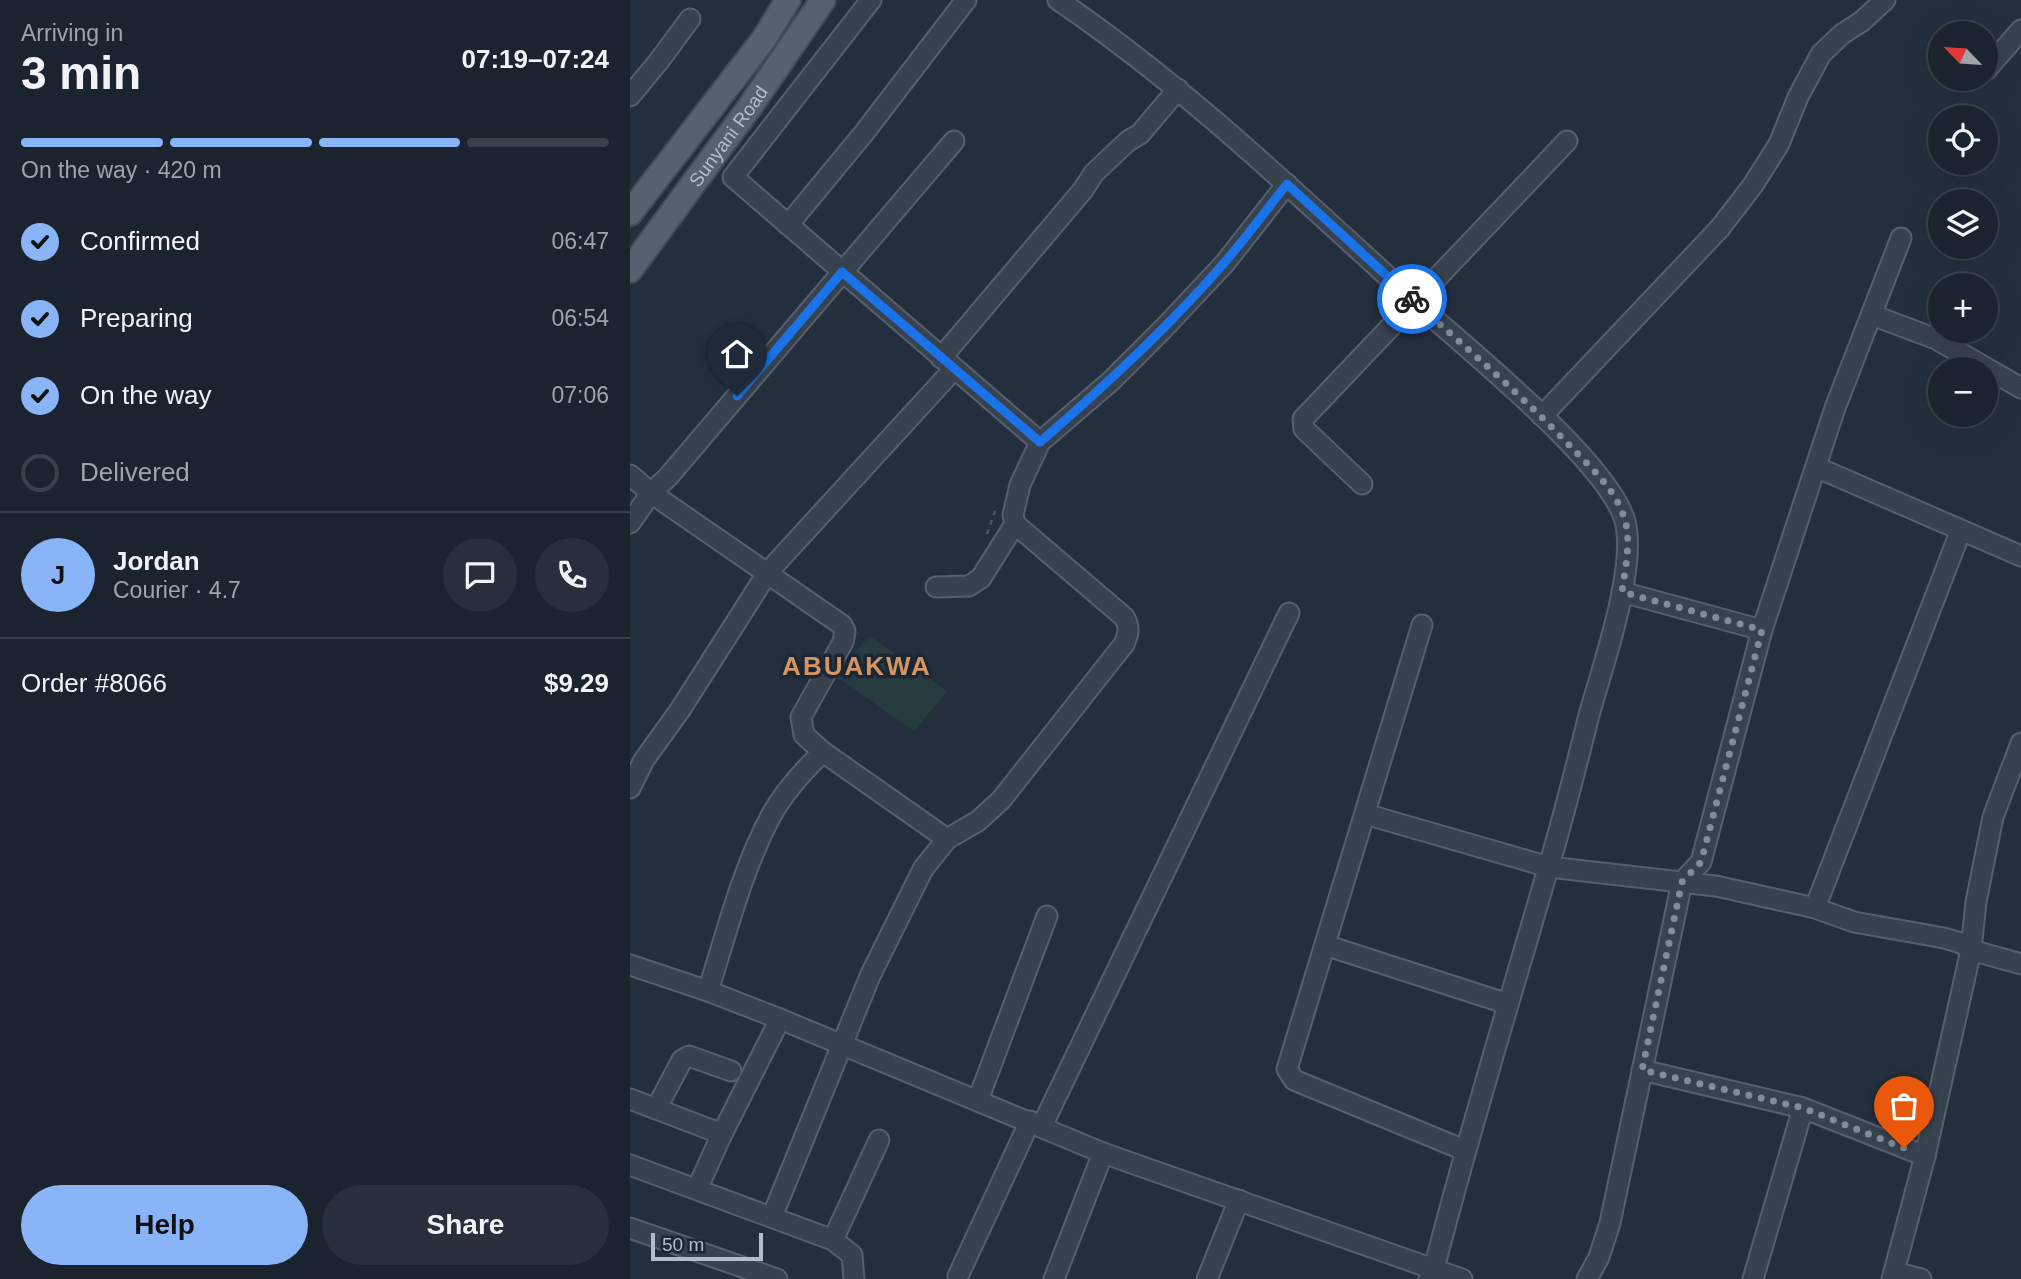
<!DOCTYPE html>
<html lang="en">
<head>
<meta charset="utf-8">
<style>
	:root { --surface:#1b232e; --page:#282f3a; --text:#f1f3f6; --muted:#a0a4aa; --line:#39404a; --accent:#8ab4f8 }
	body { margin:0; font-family:Arial,sans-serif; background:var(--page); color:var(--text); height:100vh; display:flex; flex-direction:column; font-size:26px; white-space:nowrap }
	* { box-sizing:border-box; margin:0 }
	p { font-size:23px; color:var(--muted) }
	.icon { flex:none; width:38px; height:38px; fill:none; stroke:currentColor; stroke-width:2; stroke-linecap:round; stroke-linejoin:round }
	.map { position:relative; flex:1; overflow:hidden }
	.panel { display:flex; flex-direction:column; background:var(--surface); width:630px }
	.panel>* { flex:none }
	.needle { width:46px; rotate:295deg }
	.tools { position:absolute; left:1298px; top:21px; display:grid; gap:14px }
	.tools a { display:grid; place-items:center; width:70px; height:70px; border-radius:50%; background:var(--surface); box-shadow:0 7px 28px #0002,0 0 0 2px var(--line); font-size:35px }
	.scale { position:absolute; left:21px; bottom:18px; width:112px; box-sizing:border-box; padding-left:7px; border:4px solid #b4bcc9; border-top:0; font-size:19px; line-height:24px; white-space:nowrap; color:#b4bcc9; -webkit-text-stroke:5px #1d2633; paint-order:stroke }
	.pin { position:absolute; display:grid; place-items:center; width:60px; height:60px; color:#fff; margin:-72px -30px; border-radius:50% 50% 50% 0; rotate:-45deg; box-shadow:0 0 7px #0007 }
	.pin .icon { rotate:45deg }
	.courier { position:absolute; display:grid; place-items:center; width:70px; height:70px; margin:-35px; border:5px solid #1a73e8; border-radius:50%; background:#fff; color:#222; box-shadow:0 2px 9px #0007 }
	.overview em { font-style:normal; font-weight:600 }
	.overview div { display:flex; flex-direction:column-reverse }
	.overview { display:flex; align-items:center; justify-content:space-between; height:119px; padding:0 21px }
	h1 { font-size:46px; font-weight:600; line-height:52px }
	.bar { display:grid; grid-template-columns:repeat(4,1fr); gap:10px 7px; align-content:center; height:84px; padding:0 21px }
	.bar i { height:9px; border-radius:5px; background:var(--line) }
	.bar .selected { background:var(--accent) }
	.bar p { grid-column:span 4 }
	.line { display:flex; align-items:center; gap:18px; padding:0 21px; border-top:2px solid var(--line) }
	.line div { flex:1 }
	.round { display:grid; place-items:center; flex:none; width:74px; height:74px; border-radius:37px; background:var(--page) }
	ol { padding:0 21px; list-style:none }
	li { display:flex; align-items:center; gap:21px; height:77px }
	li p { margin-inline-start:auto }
	li .icon { padding:7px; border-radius:50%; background:var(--accent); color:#111; stroke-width:4 }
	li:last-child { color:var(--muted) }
	li i { width:38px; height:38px; border:4px solid var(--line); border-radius:50% }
	.action { display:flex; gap:14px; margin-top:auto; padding:14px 21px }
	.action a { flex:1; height:80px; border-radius:42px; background:var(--accent); color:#111; font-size:28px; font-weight:600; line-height:80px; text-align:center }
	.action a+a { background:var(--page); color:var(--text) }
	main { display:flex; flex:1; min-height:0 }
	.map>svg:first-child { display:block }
	.green { fill:#263c3f }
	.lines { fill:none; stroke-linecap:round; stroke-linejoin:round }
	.minor-casing { stroke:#565f6c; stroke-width:23 }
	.major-casing { stroke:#414a57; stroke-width:28 }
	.path { stroke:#44595c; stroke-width:2.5; stroke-dasharray:5 5; stroke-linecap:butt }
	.minor { stroke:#38414e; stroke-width:19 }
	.major { stroke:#56606e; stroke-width:24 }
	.done { stroke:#828b98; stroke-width:7; stroke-dasharray:0 12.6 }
	.route { stroke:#1a73e8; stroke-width:9 }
	.labels { text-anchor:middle; stroke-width:7; stroke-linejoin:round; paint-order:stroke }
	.street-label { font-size:19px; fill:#b4bcc9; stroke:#1d2633 }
	.district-label { font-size:26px; font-weight:bold; letter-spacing:2px; fill:#d59563; stroke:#1d2633 }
</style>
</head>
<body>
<main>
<section class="panel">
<div class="overview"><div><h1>3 min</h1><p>Arriving in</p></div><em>07:19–07:24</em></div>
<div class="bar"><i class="selected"></i><i class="selected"></i><i class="selected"></i><i></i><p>On the way · 420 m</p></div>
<ol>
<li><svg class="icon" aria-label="check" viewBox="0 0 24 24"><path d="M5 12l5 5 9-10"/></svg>Confirmed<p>06:47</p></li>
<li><svg class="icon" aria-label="check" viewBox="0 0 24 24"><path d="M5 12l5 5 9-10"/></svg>Preparing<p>06:54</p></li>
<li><svg class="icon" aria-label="check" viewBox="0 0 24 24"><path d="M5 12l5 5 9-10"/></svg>On the way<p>07:06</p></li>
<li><i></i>Delivered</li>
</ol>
<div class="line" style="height:126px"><b class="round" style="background:var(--accent);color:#111">J</b><div><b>Jordan</b><p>Courier · 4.7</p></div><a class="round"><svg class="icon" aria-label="chat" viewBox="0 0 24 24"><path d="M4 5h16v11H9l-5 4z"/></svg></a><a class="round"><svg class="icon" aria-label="phone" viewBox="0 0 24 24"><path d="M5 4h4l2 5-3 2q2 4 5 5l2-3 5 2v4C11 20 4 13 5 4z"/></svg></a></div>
<div class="line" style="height:91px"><div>Order #8066</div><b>$9.29</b></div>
<div class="action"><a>Help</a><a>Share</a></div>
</section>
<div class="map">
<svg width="1391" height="1279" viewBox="0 0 1391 1279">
	<rect width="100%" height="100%" fill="#242f3e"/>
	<polygon class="green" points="240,636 317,691 284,731 204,675"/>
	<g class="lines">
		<g class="minor-casing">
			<g id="minor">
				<polyline points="241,0 103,177 410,442"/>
				<path d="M428,0C559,89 673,200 790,306C838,350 984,466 996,525C1005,574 973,665 959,715C946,767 933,820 917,872C879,1004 838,1135 804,1269L799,1279"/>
				<polyline points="1356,70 1391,30"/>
				<polyline points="0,96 29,61 60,19"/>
				<polyline points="158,225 234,133 336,0"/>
				<polyline points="1242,315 1306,339 1391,388"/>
				<polyline points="311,358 453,190 464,173 498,141 510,134 548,89"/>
				<polyline points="912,416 1090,228 1123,185 1149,144 1168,97 1191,54 1212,34 1231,22 1255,0"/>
				<polyline points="1186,467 1391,556"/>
				<path d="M0,475L21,493L212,625L215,631L213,642L171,717L174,735L193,752C174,770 155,791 142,814C112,869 97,932 78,991"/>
				<polyline points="732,484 674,429 673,419 937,141"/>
				<polyline points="0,523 21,493 38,477 324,141"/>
				<polyline points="306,587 339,586 351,578 385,524"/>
				<polyline points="992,592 1132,630"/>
				<polyline points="792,625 657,1069 664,1080 834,1150"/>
				<polyline points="193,752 317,839"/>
				<polyline points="0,788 14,760 50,710 138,572 324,369"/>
				<polyline points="735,814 919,867 1086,886 1185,908 1224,922 1314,938 1331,943 1341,950 1391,964"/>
				<polyline points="1185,908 1331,530"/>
				<polyline points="695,945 878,1004"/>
				<polyline points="0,965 78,991 150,1019 473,1153 832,1279"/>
				<polyline points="1012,1070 1173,1108 1295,1156"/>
				<polyline points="0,1099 92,1134"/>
				<polyline points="348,1100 417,916"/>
				<polyline points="26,1109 52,1060 59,1056 101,1071"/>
				<polyline points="412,1126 659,613"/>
				<polyline points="0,1165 203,1240 222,1255 224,1279"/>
				<polyline points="67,1189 92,1134 150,1019"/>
				<path d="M142,1217L240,976L293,869L317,839L348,821L371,800L494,644C499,633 500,627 494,617L385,524L383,515L390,485L410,442L481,381L534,328L595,263L657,184"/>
				<polyline points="0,1228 147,1279"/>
				<polyline points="203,1240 249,1140"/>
				<polyline points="1264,1272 1291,1279"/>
				<polyline points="328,1276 400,1121"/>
				<polyline points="424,1279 473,1153"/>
				<polyline points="577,1279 609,1200"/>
				<polyline points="957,1279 969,1257 980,1223 1052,882 1071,862 1132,630 1205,408 1271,238"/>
				<polyline points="1123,1279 1173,1108"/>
				<polyline points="1262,1279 1295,1156 1341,950 1346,902 1363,817 1391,743"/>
			</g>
		</g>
		<g class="major-casing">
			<g id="major">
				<polyline points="0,213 134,39 158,0"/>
				<path id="s1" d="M0,270L119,108L193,0"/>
			</g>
		</g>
		<polyline class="path" points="357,534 365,511"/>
		<use href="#minor" class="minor"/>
		<use href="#major" class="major"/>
	</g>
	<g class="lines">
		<path class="done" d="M782,299C837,349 893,396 943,449C963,470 985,489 994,517C1002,541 995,568 992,592L1132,630L1071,862L1052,882L1012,1070L1173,1108L1274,1148"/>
		<path class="route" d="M107,396L212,272L410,442C475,386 538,328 594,263C616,238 636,210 657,184L782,299"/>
	</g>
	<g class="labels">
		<g class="street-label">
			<text dy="7" stroke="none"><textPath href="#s1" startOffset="166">Sunyani Road</textPath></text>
		</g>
		<g class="district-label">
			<text x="227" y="675">ABUAKWA</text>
		</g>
	</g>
</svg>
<div class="tools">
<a><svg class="needle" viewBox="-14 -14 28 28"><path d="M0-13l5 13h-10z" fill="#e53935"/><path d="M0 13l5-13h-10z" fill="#a0a4aa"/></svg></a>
<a><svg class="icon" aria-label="locate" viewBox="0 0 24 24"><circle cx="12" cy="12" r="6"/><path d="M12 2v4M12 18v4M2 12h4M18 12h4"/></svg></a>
<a><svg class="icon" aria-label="layers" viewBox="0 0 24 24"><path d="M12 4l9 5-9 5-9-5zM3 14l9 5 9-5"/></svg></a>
<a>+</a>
<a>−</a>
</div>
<div class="scale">50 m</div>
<div class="pin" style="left:1274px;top:1148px;background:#ea580c"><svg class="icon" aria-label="bag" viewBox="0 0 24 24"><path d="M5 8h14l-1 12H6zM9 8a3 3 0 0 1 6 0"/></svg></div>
<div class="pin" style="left:107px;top:396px;background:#1f2937"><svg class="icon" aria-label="home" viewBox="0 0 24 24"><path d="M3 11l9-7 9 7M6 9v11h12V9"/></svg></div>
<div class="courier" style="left:782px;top:299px"><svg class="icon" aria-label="bike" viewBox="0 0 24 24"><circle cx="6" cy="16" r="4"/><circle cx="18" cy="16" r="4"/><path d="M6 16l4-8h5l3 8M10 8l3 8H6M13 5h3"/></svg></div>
</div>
</main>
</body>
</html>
